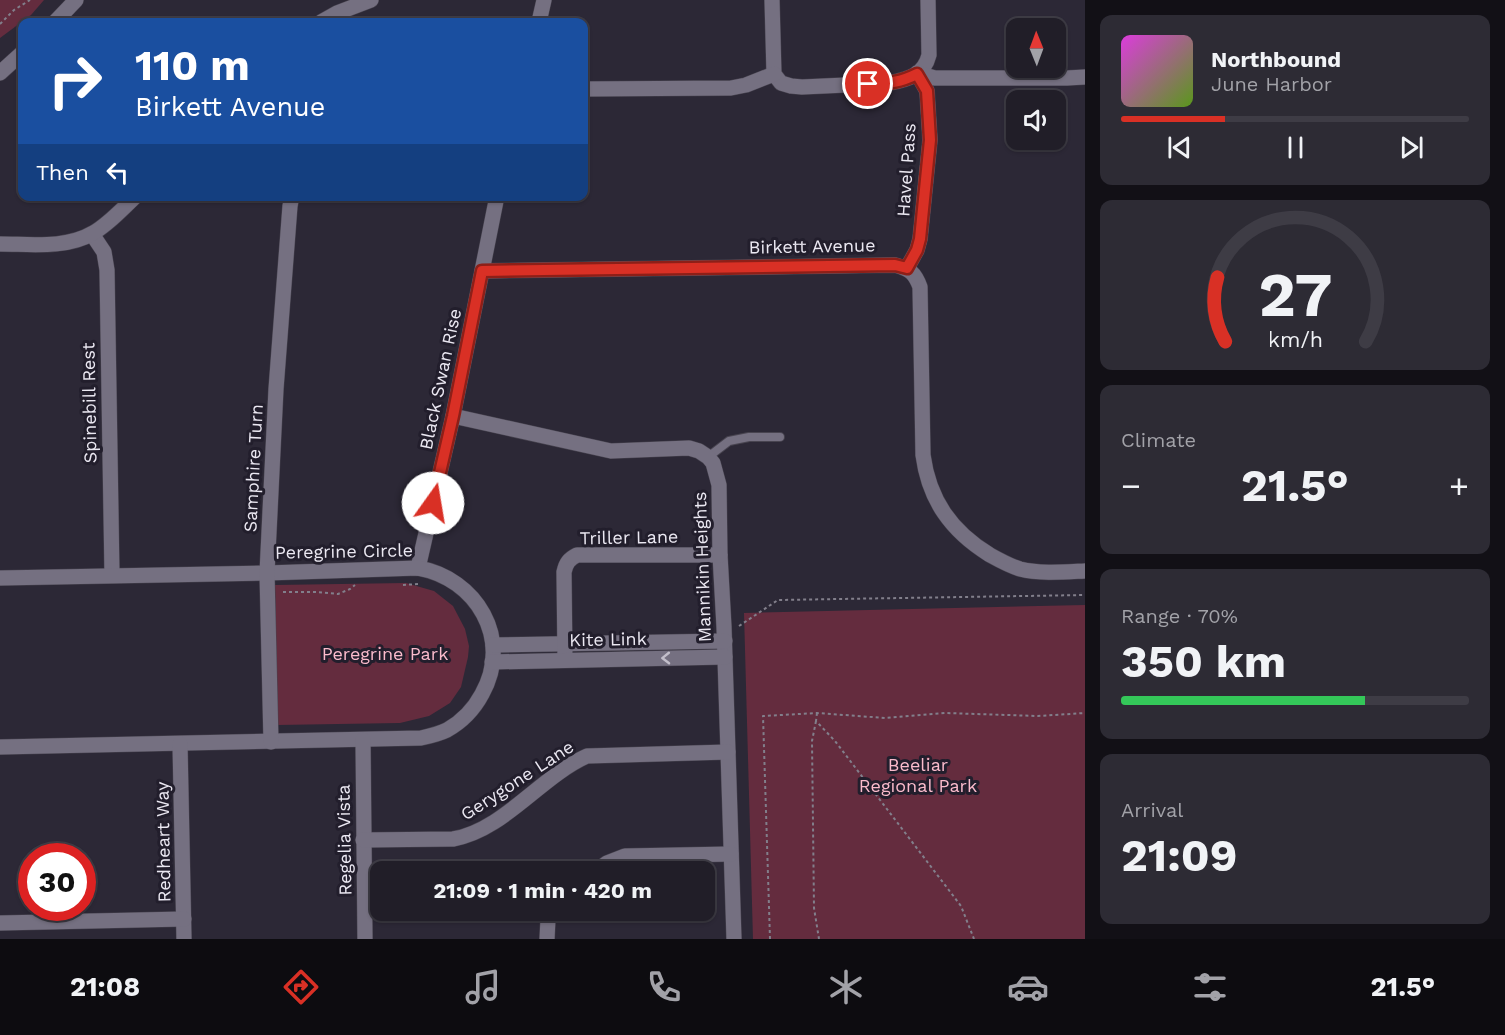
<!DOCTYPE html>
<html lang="en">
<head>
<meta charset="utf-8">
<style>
  body { margin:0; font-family:"Work Sans",sans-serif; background:#2d2b34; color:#f1f3f6; height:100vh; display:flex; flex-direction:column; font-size:22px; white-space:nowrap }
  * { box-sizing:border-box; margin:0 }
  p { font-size:20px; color:#a2a2a8 }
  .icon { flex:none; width:33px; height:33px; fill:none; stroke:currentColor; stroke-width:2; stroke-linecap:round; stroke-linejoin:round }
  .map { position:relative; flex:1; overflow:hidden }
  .details { display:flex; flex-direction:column; gap:15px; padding:15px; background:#121016; width:420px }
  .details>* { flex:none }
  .top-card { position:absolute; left:18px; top:18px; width:570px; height:183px; border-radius:12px; box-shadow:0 2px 4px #0004,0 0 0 2px #3e3c45; background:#1a4fa0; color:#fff; overflow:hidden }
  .needle { width:39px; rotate:359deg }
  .controls { position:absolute; left:1006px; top:18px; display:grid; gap:12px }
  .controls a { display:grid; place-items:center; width:60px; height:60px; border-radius:12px; background:#211e28; box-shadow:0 2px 4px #0004,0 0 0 2px #3e3c45; font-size:30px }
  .speed { position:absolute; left:18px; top:843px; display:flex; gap:12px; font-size:30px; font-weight:700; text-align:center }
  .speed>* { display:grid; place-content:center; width:78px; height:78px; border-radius:50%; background:#211e28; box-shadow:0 2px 4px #0004,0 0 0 2px #3e3c45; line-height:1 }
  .speed .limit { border:9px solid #d22; background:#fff; color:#111 }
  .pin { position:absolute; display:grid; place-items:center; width:51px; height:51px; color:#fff; margin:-26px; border:3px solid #fff; border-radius:50%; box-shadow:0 2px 6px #0007 }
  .me { position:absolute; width:66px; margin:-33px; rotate:13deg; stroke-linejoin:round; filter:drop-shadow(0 0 4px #0008) }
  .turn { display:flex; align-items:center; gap:21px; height:126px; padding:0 18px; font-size:27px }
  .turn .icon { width:78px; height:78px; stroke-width:2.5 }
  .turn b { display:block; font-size:42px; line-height:51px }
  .then { display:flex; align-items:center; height:57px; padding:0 18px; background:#0003; gap:12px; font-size:22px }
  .big { font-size:45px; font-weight:700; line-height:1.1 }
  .details .widget { flex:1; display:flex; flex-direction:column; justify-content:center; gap:9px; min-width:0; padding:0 21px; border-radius:12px; background:#2d2b34 }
  .details .dial { align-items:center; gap:0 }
  .dial svg { height:156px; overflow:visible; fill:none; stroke:#3e3c45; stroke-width:7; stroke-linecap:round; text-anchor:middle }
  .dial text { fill:#f1f3f6; stroke:none }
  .song { display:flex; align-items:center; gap:18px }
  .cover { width:72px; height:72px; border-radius:9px; background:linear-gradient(135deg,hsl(300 70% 55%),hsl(90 70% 35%)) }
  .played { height:6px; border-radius:3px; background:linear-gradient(90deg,#d93025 30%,#3e3c45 30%) }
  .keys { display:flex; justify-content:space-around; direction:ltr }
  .heat { display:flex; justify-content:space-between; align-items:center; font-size:33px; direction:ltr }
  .charge { height:9px; border-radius:4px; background:linear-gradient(90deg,#34c759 70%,#3e3c45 0) }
  .trip { position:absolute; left:370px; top:861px; width:345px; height:60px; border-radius:12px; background:#211e28; box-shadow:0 2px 4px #0004,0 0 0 2px #3e3c45; font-weight:700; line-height:60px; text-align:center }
  .dock { display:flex; height:96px; justify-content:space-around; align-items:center; background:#0d0c10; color:#a2a2a8 }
  .dock .icon { width:42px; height:42px }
  .dock .selected { color:#d93025 }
  .dock b { font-size:27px; color:#f1f3f6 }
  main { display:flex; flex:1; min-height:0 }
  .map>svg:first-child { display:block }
  .green { fill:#642c3e }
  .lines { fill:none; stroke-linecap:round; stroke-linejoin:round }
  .service-casing { stroke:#484450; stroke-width:10 }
  .minor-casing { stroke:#484450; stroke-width:16 }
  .tertiary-casing { stroke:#484450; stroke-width:16 }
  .path { stroke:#827f8b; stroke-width:2; stroke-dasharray:3 3; stroke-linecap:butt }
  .service { stroke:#757081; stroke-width:8 }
  .minor { stroke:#757081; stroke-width:15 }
  .tertiary { stroke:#757081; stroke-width:15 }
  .oneway { stroke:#c2beca }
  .route-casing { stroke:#8d1f18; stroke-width:15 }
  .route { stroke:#d93025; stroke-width:10 }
  .labels { text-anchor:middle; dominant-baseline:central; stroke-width:6; stroke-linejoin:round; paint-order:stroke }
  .street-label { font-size:18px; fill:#ebe8f2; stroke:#221e2c }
  .park-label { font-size:18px; fill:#fbbbcc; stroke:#221e2c }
</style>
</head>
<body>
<main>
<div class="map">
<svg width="1085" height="939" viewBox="0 0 1085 939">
  <rect width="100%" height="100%" fill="#2c2836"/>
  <g class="green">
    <polygon points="0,0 44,0 31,15 0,38"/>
    <polygon points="406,583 434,591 453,606 465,629 469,646 468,657 461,687 450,703 429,716 400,723 277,725 275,585"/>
    <polygon points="1085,605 1085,939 753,939 744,613"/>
  </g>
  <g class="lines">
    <g class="service-casing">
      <polyline id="service" points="708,457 729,441 749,437 780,437"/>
    </g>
    <g class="minor-casing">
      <g id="minor">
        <path d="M772,0L774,74L781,83L791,86L802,87L890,83C909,79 924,75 929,55L928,0"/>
        <polyline points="321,22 337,13 371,0"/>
        <polyline points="539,22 544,0"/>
        <polyline points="917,73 935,78 1067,78 1085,77"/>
        <polyline points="584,89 731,88 746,85 774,74"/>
        <polyline points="92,234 104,252 107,270 112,575"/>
        <path d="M0,244C30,244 66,249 93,233C109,224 122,209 136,196"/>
        <polyline points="907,268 917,250 920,239 930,140 927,91 917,73"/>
        <path d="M482,271L895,265C910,269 915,273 920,287L923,455C929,500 951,531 990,555C999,560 1010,566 1020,569C1040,574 1064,572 1085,571"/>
        <polyline points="453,416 611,451 689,448 699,451 708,457 713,463 719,485 720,555 724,627 734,939"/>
        <polyline points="418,568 453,416 497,196"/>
        <path d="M0,578L267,573L418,568C476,578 513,639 482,694C474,709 463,721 447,730C439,734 430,736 421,738L0,747"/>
        <polyline points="493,645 725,641"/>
        <path d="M565,660L564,572C566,563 569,559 577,555H720"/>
        <polyline points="492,662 725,657"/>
        <polyline points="363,740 365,939"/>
        <polyline points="271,742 267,573 276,389 290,206 292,196"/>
        <polyline points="180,744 184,939"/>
        <path d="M363,840L453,839C504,830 540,777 587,756L728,752"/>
        <polyline points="595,872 607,863 625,856 731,854"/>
        <polyline points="0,923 184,919"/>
        <polyline points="547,939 548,919 552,910"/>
      </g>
    </g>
    <g class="tertiary-casing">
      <g id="tertiary">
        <polyline points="55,22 76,0"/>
        <polyline points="0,73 22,53"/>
      </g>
    </g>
    <g class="path">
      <polyline points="0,24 14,10 30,0"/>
      <polyline points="403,585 418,584"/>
      <polyline points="283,592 317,592 338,594 350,589 355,585"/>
      <polyline points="739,626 778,600 1085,595"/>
      <polyline points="817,713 816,721 835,741 961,906 974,939"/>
      <polyline points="816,721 812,741 814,908 819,939"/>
      <polyline points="770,939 763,716 817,713 885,718 945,713 1038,716 1085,713"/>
    </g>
    <use href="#service" class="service"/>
    <use href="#minor" class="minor"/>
    <use href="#tertiary" class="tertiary"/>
  </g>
  <defs><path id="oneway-chevron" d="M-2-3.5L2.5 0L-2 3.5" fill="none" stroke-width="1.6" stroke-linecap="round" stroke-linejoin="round" transform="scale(1.5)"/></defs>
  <use class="oneway" href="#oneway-chevron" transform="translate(666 658) rotate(179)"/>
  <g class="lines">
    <g class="route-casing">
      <path id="route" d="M433,503L453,416L482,271L895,265L907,268L917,250L920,239L930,140L927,91L917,74C899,83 888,83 868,84"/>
    </g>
    <use href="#route" class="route"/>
  </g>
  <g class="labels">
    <g class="street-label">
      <text transform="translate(906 170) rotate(-86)">Havel Pass</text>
      <text transform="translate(812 246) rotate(-1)">Birkett Avenue</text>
      <text transform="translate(440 379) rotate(-78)">Black Swan Rise</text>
      <text transform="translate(89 403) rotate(-91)">Spinebill Rest</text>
      <text transform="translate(253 468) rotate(-87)">Samphire Turn</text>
      <text transform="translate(629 537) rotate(-1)">Triller Lane</text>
      <text transform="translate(344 551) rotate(-1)">Peregrine Circle</text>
      <text transform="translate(702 567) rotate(-92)">Mannikin Heights</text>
      <text transform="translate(608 639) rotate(-1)">Kite Link</text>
      <text transform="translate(517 780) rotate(-33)">Gerygone Lane</text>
      <text transform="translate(344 840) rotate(-91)">Regelia Vista</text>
      <text transform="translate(163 842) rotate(-91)">Redheart Way</text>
    </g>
    <g class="park-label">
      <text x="385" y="653">Peregrine Park</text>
      <text x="918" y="764">Beeliar<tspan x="918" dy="21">Regional Park</tspan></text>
    </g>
  </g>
</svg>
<div class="controls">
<a><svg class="needle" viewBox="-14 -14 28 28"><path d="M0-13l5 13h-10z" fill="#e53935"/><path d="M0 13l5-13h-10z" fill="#a2a2a8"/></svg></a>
<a><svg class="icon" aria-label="sound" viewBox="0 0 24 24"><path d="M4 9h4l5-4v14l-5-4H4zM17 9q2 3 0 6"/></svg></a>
</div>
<div class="speed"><div class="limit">30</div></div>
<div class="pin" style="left:868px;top:84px;background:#d93025"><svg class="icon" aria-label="arrive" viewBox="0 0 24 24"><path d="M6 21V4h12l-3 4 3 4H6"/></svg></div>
<svg class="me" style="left:433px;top:503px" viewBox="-20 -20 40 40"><circle r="19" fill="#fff"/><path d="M0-13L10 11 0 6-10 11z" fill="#d93025"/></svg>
<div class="trip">21:09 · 1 min · 420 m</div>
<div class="top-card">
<div class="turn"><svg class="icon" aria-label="right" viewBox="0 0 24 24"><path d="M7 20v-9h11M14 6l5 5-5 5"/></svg><div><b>110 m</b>Birkett Avenue</div></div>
<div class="then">Then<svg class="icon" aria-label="left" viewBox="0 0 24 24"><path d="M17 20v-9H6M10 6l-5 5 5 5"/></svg></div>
</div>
</div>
<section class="details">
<div class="widget">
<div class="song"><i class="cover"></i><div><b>Northbound</b><p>June Harbor</p></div></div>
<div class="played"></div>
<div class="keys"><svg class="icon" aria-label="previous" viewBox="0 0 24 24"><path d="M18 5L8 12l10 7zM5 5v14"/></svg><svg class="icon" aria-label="pause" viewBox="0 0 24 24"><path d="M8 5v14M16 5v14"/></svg><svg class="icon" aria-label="next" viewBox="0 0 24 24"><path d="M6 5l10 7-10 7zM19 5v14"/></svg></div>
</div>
<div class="widget dial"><svg viewBox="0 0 100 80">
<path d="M14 69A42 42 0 1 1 86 69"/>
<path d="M14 69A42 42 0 0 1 10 36" stroke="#d93025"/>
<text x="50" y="56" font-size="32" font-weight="700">27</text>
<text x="50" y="72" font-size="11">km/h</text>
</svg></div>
<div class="widget"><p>Climate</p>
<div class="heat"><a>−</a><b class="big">21.5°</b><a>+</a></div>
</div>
<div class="widget"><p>Range · 70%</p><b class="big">350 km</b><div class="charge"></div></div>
<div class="widget"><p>Arrival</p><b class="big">21:09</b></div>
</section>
</main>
<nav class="dock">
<b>21:08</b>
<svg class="icon selected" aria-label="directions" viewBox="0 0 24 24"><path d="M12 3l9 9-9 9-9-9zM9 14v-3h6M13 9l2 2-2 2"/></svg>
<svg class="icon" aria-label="music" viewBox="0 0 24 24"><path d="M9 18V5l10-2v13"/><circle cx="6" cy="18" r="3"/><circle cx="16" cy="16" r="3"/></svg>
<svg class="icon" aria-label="phone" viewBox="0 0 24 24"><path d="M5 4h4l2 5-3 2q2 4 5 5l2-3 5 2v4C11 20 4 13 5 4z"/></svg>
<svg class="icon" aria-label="climate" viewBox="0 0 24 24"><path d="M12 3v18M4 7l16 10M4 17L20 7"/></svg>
<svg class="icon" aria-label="car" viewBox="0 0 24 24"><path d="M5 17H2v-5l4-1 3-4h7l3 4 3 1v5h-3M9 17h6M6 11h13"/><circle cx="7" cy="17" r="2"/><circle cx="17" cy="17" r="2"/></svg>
<svg class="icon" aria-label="filters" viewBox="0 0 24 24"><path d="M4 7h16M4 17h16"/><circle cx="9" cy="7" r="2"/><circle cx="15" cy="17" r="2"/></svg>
<b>21.5°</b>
</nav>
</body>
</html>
